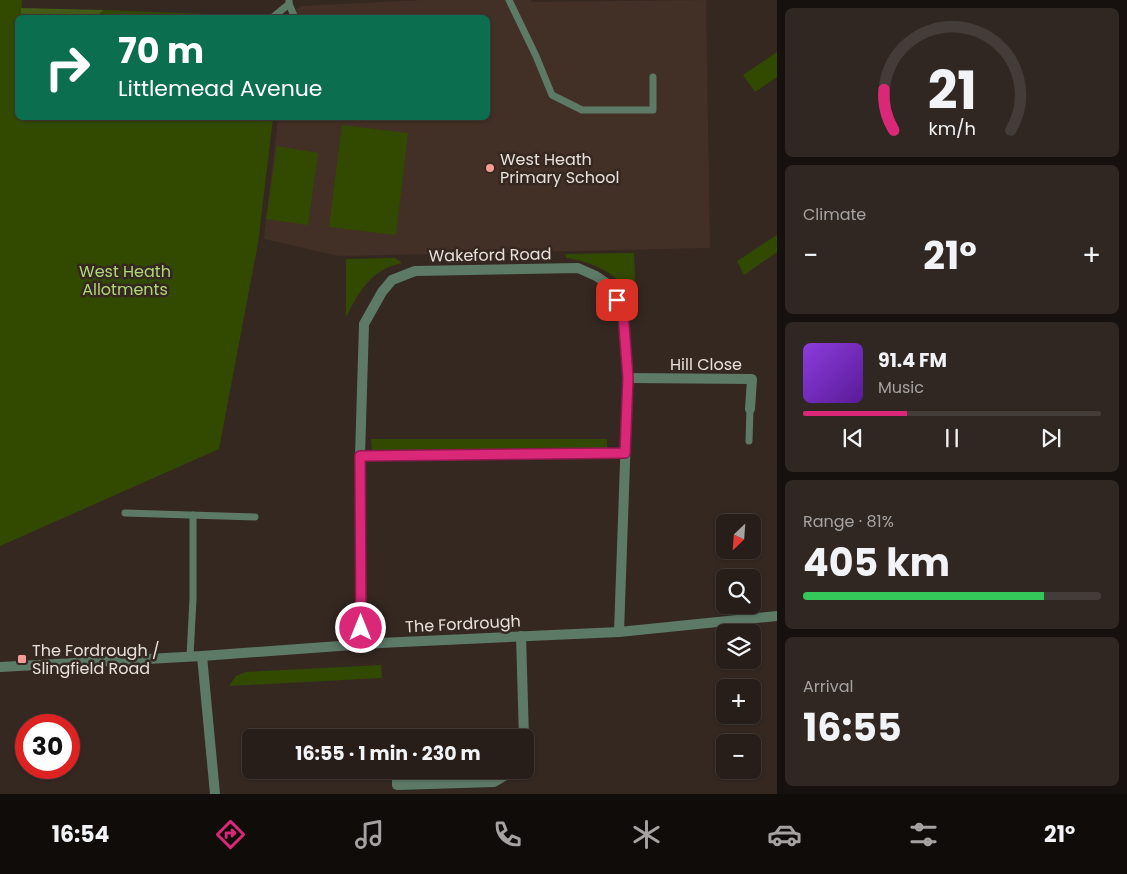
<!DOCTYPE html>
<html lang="en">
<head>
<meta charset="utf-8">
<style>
  body { margin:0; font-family:Poppins,sans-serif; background:#302722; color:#f1f3f6; height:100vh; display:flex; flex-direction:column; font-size:19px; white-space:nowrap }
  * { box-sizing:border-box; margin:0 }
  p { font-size:16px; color:#a5a2a2 }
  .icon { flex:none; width:28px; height:28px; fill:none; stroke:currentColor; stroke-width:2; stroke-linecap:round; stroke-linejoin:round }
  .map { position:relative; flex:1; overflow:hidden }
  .sheet { display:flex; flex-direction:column; gap:8px; padding:8px; background:#16100e; width:350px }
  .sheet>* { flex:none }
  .hud { position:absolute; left:15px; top:15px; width:475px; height:105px; border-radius:8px; box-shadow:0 1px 4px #0004,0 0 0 1px #443c38; background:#0b6e4f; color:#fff; overflow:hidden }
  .needle { width:32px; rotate:205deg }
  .tools { position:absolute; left:716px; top:514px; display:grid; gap:10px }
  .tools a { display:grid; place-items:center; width:45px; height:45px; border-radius:8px; background:#281e19; box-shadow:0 1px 4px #0004,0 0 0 1px #443c38; font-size:25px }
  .speed { position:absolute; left:15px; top:714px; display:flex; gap:10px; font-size:25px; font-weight:700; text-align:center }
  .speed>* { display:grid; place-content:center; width:65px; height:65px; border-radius:50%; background:#281e19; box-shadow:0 1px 4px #0004,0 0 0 1px #443c38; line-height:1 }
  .speed .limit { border:8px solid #d22; background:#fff; color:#111 }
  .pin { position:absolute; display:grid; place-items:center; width:42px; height:42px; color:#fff; margin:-21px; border-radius:10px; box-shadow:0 2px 8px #0006 }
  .me { position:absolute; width:55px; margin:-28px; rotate:0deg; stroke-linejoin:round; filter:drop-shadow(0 0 4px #0008) }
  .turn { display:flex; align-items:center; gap:18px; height:105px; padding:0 20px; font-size:22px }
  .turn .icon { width:65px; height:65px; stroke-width:2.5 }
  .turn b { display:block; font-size:35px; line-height:42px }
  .big { font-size:38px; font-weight:700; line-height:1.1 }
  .sheet .tile { flex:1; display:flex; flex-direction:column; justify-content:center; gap:8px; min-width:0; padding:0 18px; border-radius:8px; background:#302722 }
  .sheet .dial { align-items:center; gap:0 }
  .dial svg { height:130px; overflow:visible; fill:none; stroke:#443c38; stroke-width:7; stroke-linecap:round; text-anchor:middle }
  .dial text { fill:#f1f3f6; stroke:none }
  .song { display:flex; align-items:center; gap:15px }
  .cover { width:60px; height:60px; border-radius:8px; background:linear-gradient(135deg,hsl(270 70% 55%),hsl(270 70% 35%)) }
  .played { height:5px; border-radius:2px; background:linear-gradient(90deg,#db2777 35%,#443c38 35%) }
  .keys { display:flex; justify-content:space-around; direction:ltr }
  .heat { display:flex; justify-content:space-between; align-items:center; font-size:28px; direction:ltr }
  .charge { height:8px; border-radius:4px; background:linear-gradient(90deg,#34c759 81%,#443c38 0) }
  .trip { position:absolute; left:242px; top:729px; width:292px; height:50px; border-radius:8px; background:#281e19; box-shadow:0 1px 4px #0004,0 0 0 1px #443c38; font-weight:700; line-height:50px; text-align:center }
  .tabs { display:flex; height:80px; justify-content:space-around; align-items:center; background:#100c0a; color:#a5a2a2 }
  .tabs .icon { width:35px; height:35px }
  .tabs .on { color:#db2777 }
  .tabs b { font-size:22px; color:#f1f3f6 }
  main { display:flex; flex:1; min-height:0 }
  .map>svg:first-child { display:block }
  .built { fill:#422f25 }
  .green { fill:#324a00 }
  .forest { fill:#435c16 }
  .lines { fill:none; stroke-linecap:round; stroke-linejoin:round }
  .lane { stroke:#5d7a67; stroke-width:7 }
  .street { stroke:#5d7a67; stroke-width:10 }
  .route-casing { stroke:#8e194d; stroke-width:12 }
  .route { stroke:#db2777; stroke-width:9 }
  .poi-dot { fill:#f59b97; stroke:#352821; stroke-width:2 }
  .labels { text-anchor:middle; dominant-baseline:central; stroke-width:5; stroke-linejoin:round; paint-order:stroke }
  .poi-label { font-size:16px; fill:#e8e0db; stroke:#352821; text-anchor:start }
  .street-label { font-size:16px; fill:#e8e0db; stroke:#352821 }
  .park-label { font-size:16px; fill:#afd777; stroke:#352821 }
</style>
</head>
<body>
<main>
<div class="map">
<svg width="777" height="794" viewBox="0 0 777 794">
  <rect width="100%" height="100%" fill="#352821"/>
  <polygon class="built" points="422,0 531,0 532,2 706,0 710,248 339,256 264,239 278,118 488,118 488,18 289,17 289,14 301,6"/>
  <g class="green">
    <polygon points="0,0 22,0 21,17 18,18 18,118 273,118 258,243 219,449 0,546"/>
    <polygon points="104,10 279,17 96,18"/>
    <polygon points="777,52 777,77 755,92 743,75"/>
    <polygon points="342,125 408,133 396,235 329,227"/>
    <polygon points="277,146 318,153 308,225 266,219"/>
    <polygon points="777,235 777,252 744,275 737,261"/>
    <path d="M634,253L636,305C620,275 600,264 567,258L564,254Z"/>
    <path d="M395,258L402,263C370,270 360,291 346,317V259Z"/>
    <polygon points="371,439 607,439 607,451 469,449 463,452 372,453"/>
    <polygon points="381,665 382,678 229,686 236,676 246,672"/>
  </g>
  <polygon class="forest" points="21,8 104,10 96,17 21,18"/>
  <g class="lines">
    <g class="lane">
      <polyline points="509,0 536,56 552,95 582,110 653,110 653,77"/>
      <polyline points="289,4 295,18"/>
      <polyline points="273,17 289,4 289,0"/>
      <polyline points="749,441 750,409"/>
      <polyline points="125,513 255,517"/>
      <polyline points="190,656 193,599 193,515"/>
    </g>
    <g class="street">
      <polyline points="628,378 752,379 750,409"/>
      <polyline points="360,456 625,453"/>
      <polyline points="521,636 524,738"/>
      <polyline points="361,645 360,456 364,324 382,292 392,280 415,271 578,268 596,276 612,287 623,313 628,378 619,632"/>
      <polyline points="202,656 215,794"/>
      <polyline points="0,667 202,656 380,643 619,632 777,616"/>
      <polyline points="397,770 397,785 494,782 514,770"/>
    </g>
  </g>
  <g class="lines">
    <g class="route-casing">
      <polyline id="route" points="361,628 360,456 625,453 628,378 623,313 617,300"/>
    </g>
    <use href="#route" class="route"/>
  </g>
  <g class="poi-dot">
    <circle cx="490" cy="168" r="5"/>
    <rect x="17" y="654" width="10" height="10" rx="2.5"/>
  </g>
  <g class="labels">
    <g class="poi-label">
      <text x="500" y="159">West Heath<tspan x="500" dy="18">Primary School</tspan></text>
      <text x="32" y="650">The Fordrough /<tspan x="32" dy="18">Slingfield Road</tspan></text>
    </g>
    <g class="street-label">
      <text transform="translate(490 255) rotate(-1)">Wakeford Road</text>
      <text x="706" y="364">Hill Close</text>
      <text transform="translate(463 624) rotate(-3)">The Fordrough</text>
    </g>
    <g class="park-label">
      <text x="125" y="271">West Heath<tspan x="125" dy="18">Allotments</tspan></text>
    </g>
  </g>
</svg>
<div class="tools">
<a><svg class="needle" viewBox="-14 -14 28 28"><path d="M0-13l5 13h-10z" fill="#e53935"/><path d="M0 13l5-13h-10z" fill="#a5a2a2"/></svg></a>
<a><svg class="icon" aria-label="search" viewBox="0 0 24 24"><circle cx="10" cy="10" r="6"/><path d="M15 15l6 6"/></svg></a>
<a><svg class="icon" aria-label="layers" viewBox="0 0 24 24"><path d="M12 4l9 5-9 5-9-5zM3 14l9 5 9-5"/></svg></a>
<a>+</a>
<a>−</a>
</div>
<div class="speed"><div class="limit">30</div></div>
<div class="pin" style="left:617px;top:300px;background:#d93025"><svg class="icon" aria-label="arrive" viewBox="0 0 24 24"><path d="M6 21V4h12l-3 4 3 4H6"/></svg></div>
<svg class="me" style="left:361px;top:628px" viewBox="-20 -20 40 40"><circle r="17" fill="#db2777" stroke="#fff" stroke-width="3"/><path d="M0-11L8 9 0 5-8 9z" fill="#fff"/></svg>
<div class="trip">16:55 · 1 min · 230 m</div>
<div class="hud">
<div class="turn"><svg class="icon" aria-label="right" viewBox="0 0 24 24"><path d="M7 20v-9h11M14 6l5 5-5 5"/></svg><div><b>70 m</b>Littlemead Avenue</div></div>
</div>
</div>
<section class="sheet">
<div class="tile dial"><svg viewBox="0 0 100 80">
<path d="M14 69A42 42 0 1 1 86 69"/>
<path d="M14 69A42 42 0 0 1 8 44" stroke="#db2777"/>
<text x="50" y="56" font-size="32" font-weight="700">21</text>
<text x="50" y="72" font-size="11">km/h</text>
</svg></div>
<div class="tile"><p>Climate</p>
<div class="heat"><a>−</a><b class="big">21°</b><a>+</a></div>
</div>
<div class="tile">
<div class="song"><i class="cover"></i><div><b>91.4 FM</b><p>Music</p></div></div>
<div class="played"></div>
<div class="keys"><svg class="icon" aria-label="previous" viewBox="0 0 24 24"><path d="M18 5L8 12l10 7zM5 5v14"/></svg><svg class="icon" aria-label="pause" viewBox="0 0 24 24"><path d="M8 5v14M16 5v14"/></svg><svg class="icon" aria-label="next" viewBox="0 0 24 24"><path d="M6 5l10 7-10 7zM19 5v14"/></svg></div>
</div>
<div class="tile"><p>Range · 81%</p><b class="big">405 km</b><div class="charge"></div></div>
<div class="tile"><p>Arrival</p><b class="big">16:55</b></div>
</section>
</main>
<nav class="tabs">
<b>16:54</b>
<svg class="icon on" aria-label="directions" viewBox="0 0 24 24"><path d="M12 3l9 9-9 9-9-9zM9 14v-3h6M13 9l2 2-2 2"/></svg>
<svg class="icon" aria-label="music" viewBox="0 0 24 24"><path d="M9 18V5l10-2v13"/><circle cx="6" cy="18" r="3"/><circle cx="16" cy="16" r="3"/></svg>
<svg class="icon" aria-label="phone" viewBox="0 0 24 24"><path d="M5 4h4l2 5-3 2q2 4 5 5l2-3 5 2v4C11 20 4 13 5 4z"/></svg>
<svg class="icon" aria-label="climate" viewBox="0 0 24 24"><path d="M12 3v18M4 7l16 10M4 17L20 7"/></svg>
<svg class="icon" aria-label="car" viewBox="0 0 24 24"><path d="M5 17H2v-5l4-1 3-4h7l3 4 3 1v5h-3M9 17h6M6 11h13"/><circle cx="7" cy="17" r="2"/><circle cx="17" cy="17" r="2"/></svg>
<svg class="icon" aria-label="filters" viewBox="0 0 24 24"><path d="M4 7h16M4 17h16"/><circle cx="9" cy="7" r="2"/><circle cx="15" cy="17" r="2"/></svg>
<b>21°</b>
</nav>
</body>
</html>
